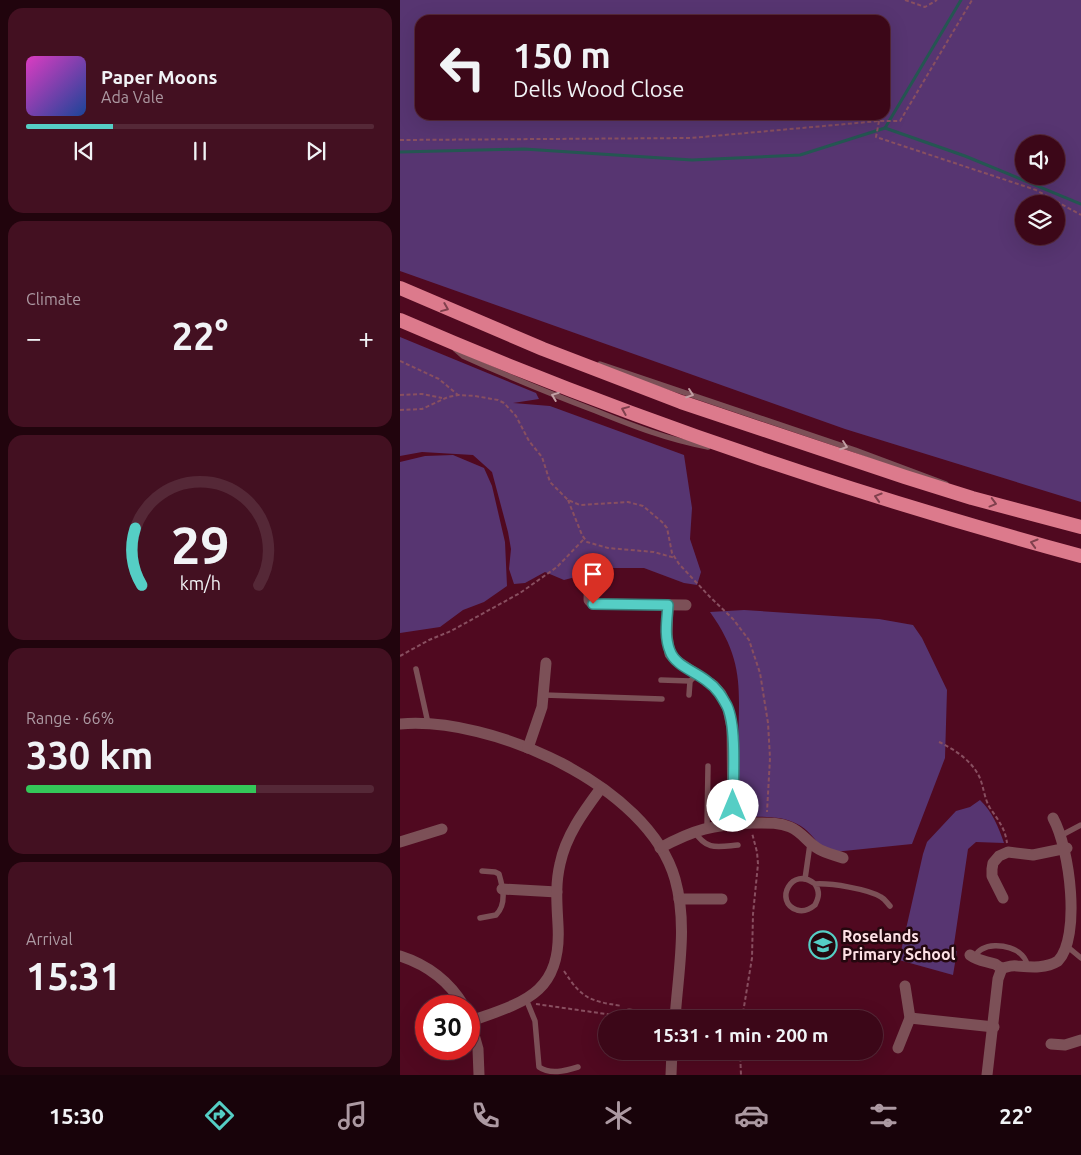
<!DOCTYPE html>
<html lang="en">
<head>
<meta charset="utf-8">
<style>
  body { margin:0; font-family:Ubuntu,sans-serif; background:#431021; color:#f1f3f6; height:100vh; display:flex; flex-direction:column; font-size:19px; white-space:nowrap }
  * { box-sizing:border-box; margin:0 }
  p { font-size:16px; color:#ac99a2 }
  .icon { flex:none; width:28px; height:28px; fill:none; stroke:currentColor; stroke-width:2; stroke-linecap:round; stroke-linejoin:round }
  .map { position:relative; flex:1; overflow:hidden }
  .sheet { display:flex; flex-direction:column; gap:8px; padding:8px; background:#21040d; width:400px }
  .sheet>* { flex:none }
  .banner { position:absolute; left:15px; top:15px; width:475px; height:105px; border-radius:15px; box-shadow:0 5px 20px #0002,0 0 0 1px #552837; background:#3c0718; color:#f1f3f6; overflow:hidden }
  .tools { position:absolute; left:615px; top:135px; display:grid; gap:10px }
  .tools a { display:grid; place-items:center; width:50px; height:50px; border-radius:50%; background:#3c0718; box-shadow:0 5px 20px #0002,0 0 0 1px #552837; font-size:25px }
  .speed { position:absolute; left:15px; top:995px; display:flex; gap:10px; font-size:25px; font-weight:700; text-align:center }
  .speed>* { display:grid; place-content:center; width:65px; height:65px; border-radius:50%; background:#3c0718; box-shadow:0 5px 20px #0002,0 0 0 1px #552837; line-height:1 }
  .speed .limit { border:8px solid #d22; background:#fff; color:#111 }
  .pin { position:absolute; display:grid; place-items:center; width:42px; height:42px; color:#fff; margin:-51px -21px; border-radius:50% 50% 50% 0; rotate:-45deg; box-shadow:0 0 5px #0007 }
  .pin .icon { rotate:45deg }
  .me { position:absolute; width:55px; margin:-28px; rotate:0deg; stroke-linejoin:round; filter:drop-shadow(0 0 4px #0008) }
  .turn { display:flex; align-items:center; gap:18px; height:105px; padding:0 15px; font-size:22px }
  .turn .icon { width:65px; height:65px; stroke-width:2.5 }
  .turn b { display:block; font-size:35px; line-height:42px }
  .big { font-size:38px; font-weight:700; line-height:1.1 }
  .sheet .tile { flex:1; display:flex; flex-direction:column; justify-content:center; gap:8px; min-width:0; padding:0 18px; border-radius:15px; background:#431021 }
  .sheet .dial { align-items:center; gap:0 }
  .dial svg { height:130px; overflow:visible; fill:none; stroke:#552837; stroke-width:7; stroke-linecap:round; text-anchor:middle }
  .dial text { fill:#f1f3f6; stroke:none }
  .song { display:flex; align-items:center; gap:15px }
  .cover { width:60px; height:60px; border-radius:8px; background:linear-gradient(135deg,hsl(310 70% 55%),hsl(220 70% 35%)) }
  .played { height:5px; border-radius:2px; background:linear-gradient(90deg,#55cec5 25%,#552837 25%) }
  .keys { display:flex; justify-content:space-around; direction:ltr }
  .heat { display:flex; justify-content:space-between; align-items:center; font-size:28px; direction:ltr }
  .charge { height:8px; border-radius:4px; background:linear-gradient(90deg,#34c759 66%,#552837 0) }
  .trip { position:absolute; left:198px; top:1010px; width:285px; height:50px; border-radius:25px; background:#3c0718; box-shadow:0 5px 20px #0002,0 0 0 1px #552837; font-weight:700; line-height:50px; text-align:center }
  .tab-bar { display:flex; height:80px; justify-content:space-around; align-items:center; background:#18030a; color:#ac99a2 }
  .tab-bar .icon { width:35px; height:35px }
  .tab-bar .selected { color:#55cec5 }
  .tab-bar b { font-size:22px; color:#f1f3f6 }
  main { display:flex; flex:1; min-height:0 }
  .map>svg:first-child { display:block }
  .green { fill:#573571; fill-rule:evenodd }
  .lines { fill:none; stroke-linecap:round; stroke-linejoin:round }
  .stream { stroke:#255652; stroke-width:3 }
  .path { stroke:#884f60; stroke-width:2; stroke-dasharray:4 2.5; stroke-linecap:butt }
  .service { stroke:#7c5057; stroke-width:5.5 }
  .minor { stroke:#7c5057; stroke-width:11 }
  .trunk { stroke:#dc7a8c; stroke-width:14 }
  .oneway { stroke:#80404d }
  .oneway2 { stroke:#c3a0a5 }
  .route-casing { stroke:#378680; stroke-width:12 }
  .route { stroke:#55cec5; stroke-width:9 }
  .labels { text-anchor:middle; dominant-baseline:central; stroke-width:5; stroke-linejoin:round; paint-order:stroke }
  .poi-label { font-size:16px; font-weight:bold; fill:#fde1e5; stroke:#24070e; text-anchor:start }
</style>
</head>
<body>
<main>
<section class="sheet">
<div class="tile">
<div class="song"><i class="cover"></i><div><b>Paper Moons</b><p>Ada Vale</p></div></div>
<div class="played"></div>
<div class="keys"><svg class="icon" aria-label="previous" viewBox="0 0 24 24"><path d="M18 5L8 12l10 7zM5 5v14"/></svg><svg class="icon" aria-label="pause" viewBox="0 0 24 24"><path d="M8 5v14M16 5v14"/></svg><svg class="icon" aria-label="next" viewBox="0 0 24 24"><path d="M6 5l10 7-10 7zM19 5v14"/></svg></div>
</div>
<div class="tile"><p>Climate</p>
<div class="heat"><a>−</a><b class="big">22°</b><a>+</a></div>
</div>
<div class="tile dial"><svg viewBox="0 0 100 80">
<path d="M14 69A42 42 0 1 1 86 69"/>
<path d="M14 69A42 42 0 0 1 10 34" stroke="#55cec5"/>
<text x="50" y="56" font-size="32" font-weight="700">29</text>
<text x="50" y="72" font-size="11">km/h</text>
</svg></div>
<div class="tile"><p>Range · 66%</p><b class="big">330 km</b><div class="charge"></div></div>
<div class="tile"><p>Arrival</p><b class="big">15:31</b></div>
</section>
<div class="map">
<svg width="681" height="1075" viewBox="0 0 681 1075">
  <rect width="100%" height="100%" fill="#500920"/>
  <g class="green">
    <path d="M0,0H681V502L445,429L0,271ZM20,20H485V115H20ZM624,144H656V176H624ZM624,204H656V236H624Z"/>
    <polygon points="0,337 136,393 139,399 113,403 150,406 284,455 292,508 290,539 301,572 297,585 284,583 244,568 184,568 183,575 164,580 145,572 125,583 114,584 109,569 111,549 108,532 92,472 73,455 22,452 0,456"/>
    <polygon points="53,455 84,468 92,486 105,542 107,586 84,602 63,610 40,627 0,633 0,462 25,456"/>
    <path d="M344,610L479,619L513,625L522,638L547,690L545,758L512,844L424,853C403,815 379,816 340,817C341,794 338,771 338,747C339,690 345,661 310,612Z"/>
    <path d="M580,800C592,811 599,828 604,843L576,842L568,849L553,951H557L553,975L499,960L523,854L527,842L556,811L570,807Z"/>
  </g>
  <g class="lines">
    <g class="stream">
      <polyline points="485,128 561,0"/>
      <polyline points="0,152 124,149 292,160 400,155 485,128 565,156 681,204"/>
    </g>
    <g class="path">
      <polyline points="505,0 525,7 537,0"/>
      <polyline points="479,121 476,137 636,190 681,215"/>
      <polyline points="0,140 291,138 479,121 500,121 572,0"/>
      <polyline points="0,361 39,379 58,395"/>
      <polyline points="0,395 22,394 42,398"/>
      <polyline points="0,410 22,409 48,397 58,395 75,396 98,400 104,403 116,416 129,441 142,457 150,482 168,500 180,505 228,502 243,506 262,522 267,528 272,553 279,564 310,597 333,619 349,640 360,673 368,723 370,758 367,812"/>
      <polyline points="168,500 182,535 187,542 208,548 254,552 275,558"/>
      <polyline points="0,656 29,640 51,631 120,593 157,567 184,539"/>
      <path d="M539,742C556,750 575,763 581,781C584,790 585,800 590,808C598,820 605,828 607,843"/>
      <path d="M164,971C182,999 190,1001 222,1006"/>
      <polyline points="136,1004 220,1016"/>
      <polyline points="342,1019 352,958 353,914 358,864 357,852 352,833"/>
      <polyline points="340,1051 341,1075"/>
    </g>
    <g class="service">
      <path d="M55,349L63,356C107,376 151,394 196,411C233,426 269,440 308,447"/>
      <polyline points="200,364 455,450 546,484"/>
      <polyline points="16,669 28,723"/>
      <polyline points="261,680 290,681 298,674"/>
      <polyline points="144,695 262,699"/>
      <polyline points="289,695 290,681"/>
      <polyline points="307,827 308,766"/>
      <path d="M294,831C307,851 317,847 338,845"/>
      <polyline points="662,835 681,825"/>
      <polyline points="405,879 410,844"/>
      <path d="M415,884C420,892 419,897 415,905C409,910 404,912 397,910C373,902 392,865 415,884C431,883 468,889 481,897C485,899 487,903 490,906"/>
      <path d="M80,918L96,915C107,904 103,888 99,874L95,872L82,871"/>
      <polyline points="669,948 681,958"/>
      <path d="M574,958C576,954 578,951 582,949C596,941 627,948 627,967"/>
      <path d="M126,999L135,1021L139,1067C150,1075 165,1071 178,1067"/>
    </g>
    <g class="minor">
      <polyline points="190,570 189,600 193,604 286,605"/>
      <polyline points="268,605 267,635 270,654 277,661 313,685 321,694 328,709 332,728 333,824"/>
      <path d="M0,724C91,716 248,785 275,879C288,925 278,972 275,1019"/>
      <polyline points="128,748 142,707 146,663"/>
      <polyline points="0,842 42,829"/>
      <path d="M260,848C295,829 312,825 352,823C365,823 378,822 390,827C402,832 407,842 417,848C424,853 435,855 443,858"/>
      <polyline points="102,889 157,892"/>
      <polyline points="603,898 592,876 592,869 593,863 599,856 608,852 633,855 667,848"/>
      <polyline points="279,899 322,899"/>
      <path d="M570,955C578,961 586,961 595,964C597,965 599,967 602,968C605,968 610,965 617,966C630,967 645,969 658,961C681,937 670,849 653,818"/>
      <path d="M0,956C28,965 49,981 64,1006"/>
      <polyline points="229,1014 259,1019"/>
      <polyline points="69,1017 78,1049 79,1075"/>
      <polyline points="510,1018 594,1027"/>
      <path d="M71,1021C125,1002 162,993 158,925C157,905 155,885 160,864C166,835 184,811 201,788"/>
      <polyline points="651,1044 665,1045 681,1040"/>
      <polyline points="498,1048 510,1018 505,986"/>
      <polyline points="271,1075 272,1051"/>
      <polyline points="587,1075 598,979 602,968"/>
    </g>
    <g class="trunk">
      <polyline points="0,288 143,349 281,402 505,477 572,498 681,527"/>
      <path d="M0,320C221,416 449,493 681,556"/>
    </g>
  </g>
  <defs><path id="oneway-chevron" d="M-2-3.5L2.5 0L-2 3.5" fill="none" stroke-width="1.6" stroke-linecap="round" stroke-linejoin="round" transform="scale(1.25)"/></defs>
  <g class="oneway">
    <use href="#oneway-chevron" transform="translate(45 308) rotate(22)"/>
    <use href="#oneway-chevron" transform="translate(225 410) rotate(-158)"/>
    <use href="#oneway-chevron" transform="translate(478 497) rotate(-163)"/>
    <use href="#oneway-chevron" transform="translate(593 503) rotate(15)"/>
    <use href="#oneway-chevron" transform="translate(634 543) rotate(-164)"/>
  </g>
  <g class="oneway2">
    <use href="#oneway-chevron" transform="translate(290 394) rotate(19)"/>
    <use href="#oneway-chevron" transform="translate(155 396) rotate(-159)"/>
    <use href="#oneway-chevron" transform="translate(444 446) rotate(19)"/>
  </g>
  <g class="lines">
    <g class="route-casing">
      <path id="route" d="M193,604L268,605C267,620 264,637 270,651C275,666 297,672 308,682C317,688 322,697 327,706C337,727 333,781 333,806"/>
    </g>
    <use href="#route" class="route"/>
  </g>
  <defs>
    <g id="school-ring" transform="scale(1.4375)"><circle r="9.5" fill="#24070e" stroke="#55cec5" stroke-width="1.5"/><path d="M0-5L7-2L0 1L-7-2ZM-4 1L0 2.5L4 1V4Q0 6-4 4Z" fill="#55cec5"/></g>
  </defs>
  <g fill-rule="evenodd">
    <use href="#school-ring" x="423" y="945"/>
  </g>
  <g class="labels">
    <g class="poi-label">
      <text x="442" y="936">Roselands<tspan x="442" dy="18">Primary School</tspan></text>
    </g>
  </g>
</svg>
<div class="tools">
<a><svg class="icon" aria-label="sound" viewBox="0 0 24 24"><path d="M4 9h4l5-4v14l-5-4H4zM17 9q2 3 0 6"/></svg></a>
<a><svg class="icon" aria-label="layers" viewBox="0 0 24 24"><path d="M12 4l9 5-9 5-9-5zM3 14l9 5 9-5"/></svg></a>
</div>
<div class="speed"><div class="limit">30</div></div>
<div class="pin" style="left:193px;top:604px;background:#d93025"><svg class="icon" aria-label="arrive" viewBox="0 0 24 24"><path d="M6 21V4h12l-3 4 3 4H6"/></svg></div>
<svg class="me" style="left:333px;top:806px" viewBox="-20 -20 40 40"><circle r="19" fill="#fff"/><path d="M0-13L10 11 0 6-10 11z" fill="#55cec5"/></svg>
<div class="trip">15:31 · 1 min · 200 m</div>
<div class="banner">
<div class="turn"><svg class="icon" aria-label="left" viewBox="0 0 24 24"><path d="M17 20v-9H6M10 6l-5 5 5 5"/></svg><div><b>150 m</b>Dells Wood Close</div></div>
</div>
</div>
</main>
<nav class="tab-bar">
<b>15:30</b>
<svg class="icon selected" aria-label="directions" viewBox="0 0 24 24"><path d="M12 3l9 9-9 9-9-9zM9 14v-3h6M13 9l2 2-2 2"/></svg>
<svg class="icon" aria-label="music" viewBox="0 0 24 24"><path d="M9 18V5l10-2v13"/><circle cx="6" cy="18" r="3"/><circle cx="16" cy="16" r="3"/></svg>
<svg class="icon" aria-label="phone" viewBox="0 0 24 24"><path d="M5 4h4l2 5-3 2q2 4 5 5l2-3 5 2v4C11 20 4 13 5 4z"/></svg>
<svg class="icon" aria-label="climate" viewBox="0 0 24 24"><path d="M12 3v18M4 7l16 10M4 17L20 7"/></svg>
<svg class="icon" aria-label="car" viewBox="0 0 24 24"><path d="M5 17H2v-5l4-1 3-4h7l3 4 3 1v5h-3M9 17h6M6 11h13"/><circle cx="7" cy="17" r="2"/><circle cx="17" cy="17" r="2"/></svg>
<svg class="icon" aria-label="filters" viewBox="0 0 24 24"><path d="M4 7h16M4 17h16"/><circle cx="9" cy="7" r="2"/><circle cx="15" cy="17" r="2"/></svg>
<b>22°</b>
</nav>
</body>
</html>
